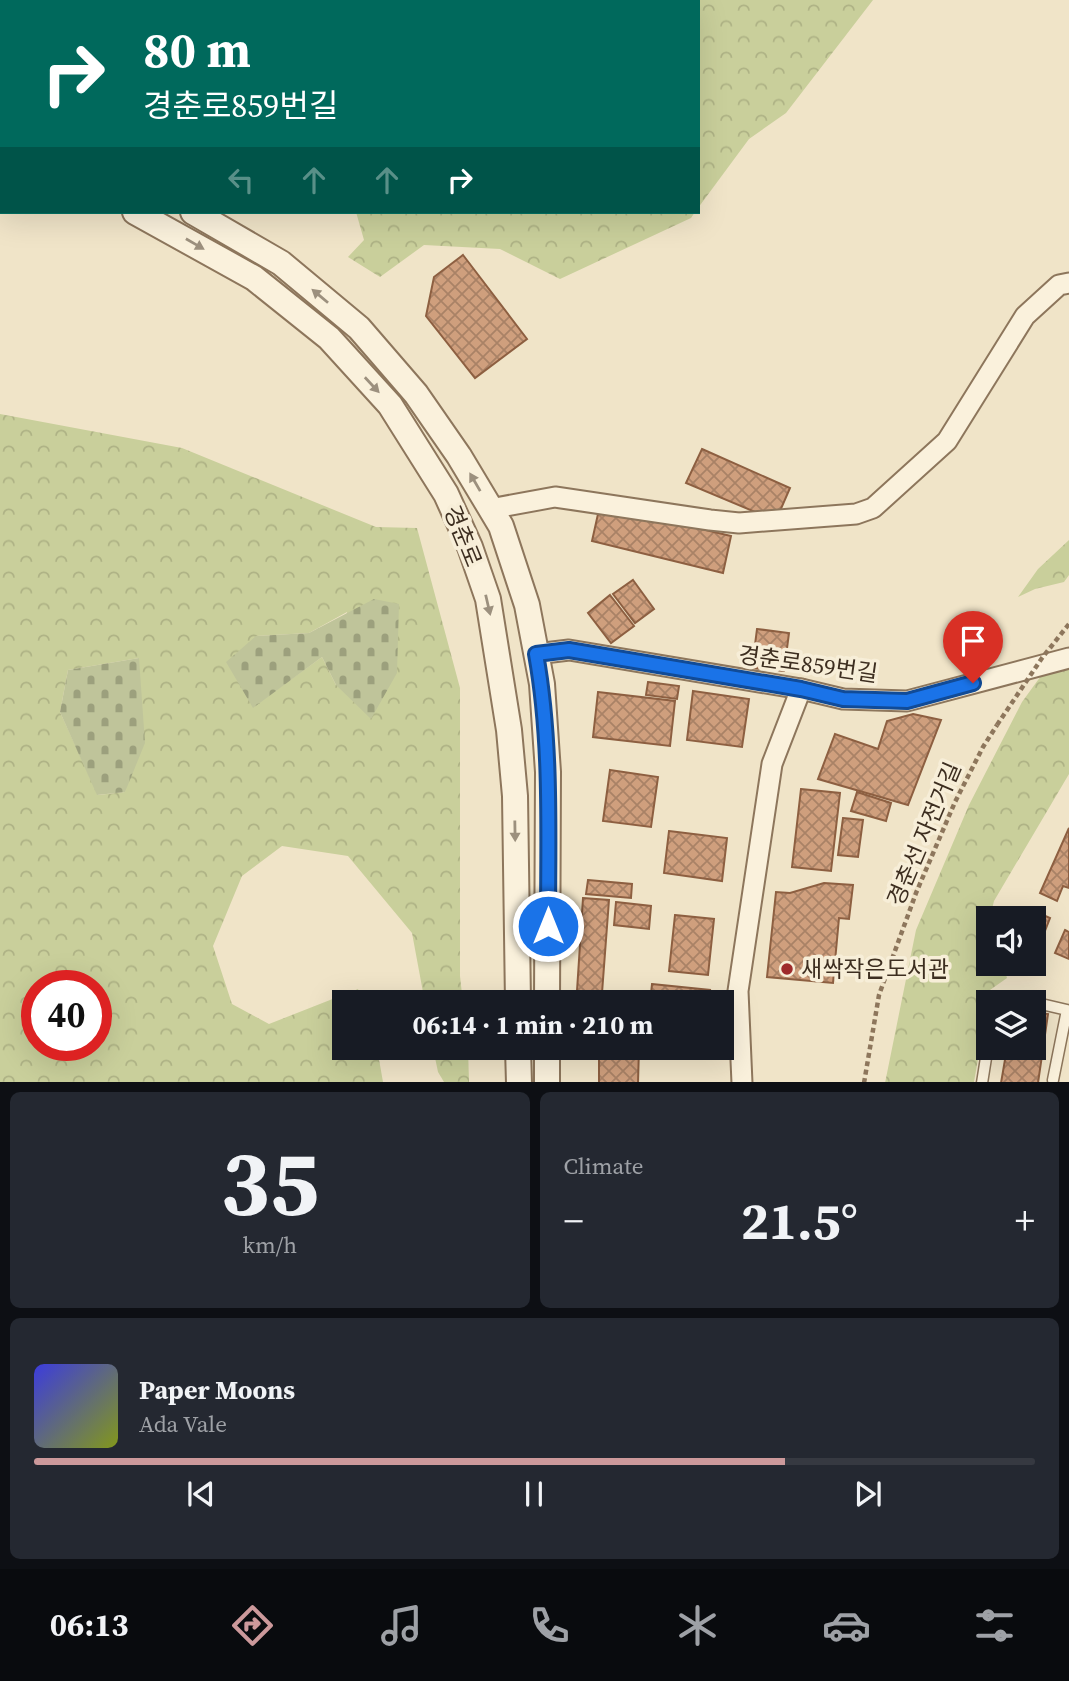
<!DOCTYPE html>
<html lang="en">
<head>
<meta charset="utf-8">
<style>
  body { margin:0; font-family:"Source Serif 4","Noto Sans KR",serif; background:#242831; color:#f1f3f6; height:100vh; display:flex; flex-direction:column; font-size:26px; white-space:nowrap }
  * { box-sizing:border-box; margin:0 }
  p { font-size:23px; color:#9ea1a6 }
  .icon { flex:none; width:38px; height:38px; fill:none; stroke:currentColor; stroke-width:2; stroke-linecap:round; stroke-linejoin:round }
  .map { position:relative; height:1082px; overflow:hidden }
  .sheet { display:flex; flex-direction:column; gap:10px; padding:10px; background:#0d0f14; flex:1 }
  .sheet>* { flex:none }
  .hud { position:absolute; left:0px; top:0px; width:700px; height:214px; box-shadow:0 7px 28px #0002; background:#00695c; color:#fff; overflow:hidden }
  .buttons { position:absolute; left:976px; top:906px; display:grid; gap:14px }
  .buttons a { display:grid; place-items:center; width:70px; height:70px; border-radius:0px; background:#171b24; box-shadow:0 7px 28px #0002; font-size:35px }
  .speed { position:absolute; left:21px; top:970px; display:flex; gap:14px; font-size:35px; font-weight:700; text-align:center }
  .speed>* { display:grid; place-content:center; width:91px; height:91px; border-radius:50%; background:#171b24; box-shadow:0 7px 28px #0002; line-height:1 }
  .speed .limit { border:10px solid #d22; background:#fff; color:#111 }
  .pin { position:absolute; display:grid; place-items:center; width:60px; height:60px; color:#fff; margin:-72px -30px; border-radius:50% 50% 50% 0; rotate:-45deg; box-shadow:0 0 7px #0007 }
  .pin .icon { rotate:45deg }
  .me { position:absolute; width:77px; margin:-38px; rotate:0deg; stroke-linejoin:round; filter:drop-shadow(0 0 5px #0008) }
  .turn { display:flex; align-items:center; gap:24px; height:147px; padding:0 28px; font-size:32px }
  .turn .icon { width:91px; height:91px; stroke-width:2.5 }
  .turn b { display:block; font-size:49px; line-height:60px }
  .lanes { display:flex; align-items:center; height:66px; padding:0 28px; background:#0003; justify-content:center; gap:35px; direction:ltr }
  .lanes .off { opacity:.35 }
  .big { font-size:52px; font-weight:700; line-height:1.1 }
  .sheet .widget { flex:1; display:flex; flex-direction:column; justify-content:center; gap:10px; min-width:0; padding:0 24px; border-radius:10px; background:#242831 }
  .sheet .dial { align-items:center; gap:0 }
  .dial b { font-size:91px; line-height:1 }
  .song { display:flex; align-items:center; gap:21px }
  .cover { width:84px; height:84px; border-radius:10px; background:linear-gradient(135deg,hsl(240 70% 55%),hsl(70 70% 35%)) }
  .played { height:7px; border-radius:4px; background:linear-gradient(90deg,#cc999b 75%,#363941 75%) }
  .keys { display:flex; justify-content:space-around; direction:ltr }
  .heat { display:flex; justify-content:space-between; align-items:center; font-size:38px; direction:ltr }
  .sheet .tiles { flex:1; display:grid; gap:10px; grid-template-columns:1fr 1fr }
  .widget:last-child { grid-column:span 2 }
  .trip { position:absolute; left:332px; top:990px; width:402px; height:70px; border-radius:0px; background:#171b24; box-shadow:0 7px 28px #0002; font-weight:700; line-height:70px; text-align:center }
  .tab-bar { display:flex; height:112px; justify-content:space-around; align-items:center; background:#090b0e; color:#9ea1a6 }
  .tab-bar .icon { width:49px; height:49px }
  .tab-bar .selected { color:#cc999b }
  .tab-bar b { font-size:32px; color:#f1f3f6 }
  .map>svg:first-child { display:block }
  .forest { fill:url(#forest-crowns); fill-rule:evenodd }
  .cemetery { fill:url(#cemetery-stones) }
  .building { fill:url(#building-cross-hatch); stroke:#8d5f41; stroke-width:2 }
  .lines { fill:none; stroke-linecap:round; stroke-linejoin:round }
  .service-casing { stroke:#8d765c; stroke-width:13 }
  .minor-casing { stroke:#8d765c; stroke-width:23 }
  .tertiary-casing { stroke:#8d765c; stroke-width:28 }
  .path { stroke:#8d765c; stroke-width:4.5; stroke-dasharray:5 3.5; stroke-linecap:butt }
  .service { stroke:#faf1dc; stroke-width:10 }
  .minor { stroke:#faf1dc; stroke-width:19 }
  .tertiary { stroke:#faf1dc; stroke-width:24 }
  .path-bridge { stroke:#8d765c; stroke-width:4.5; stroke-dasharray:5 3.5; stroke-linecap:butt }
  .oneway { fill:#9c907e }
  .route-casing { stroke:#114b97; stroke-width:18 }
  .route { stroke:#1a73e8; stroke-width:12 }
  .poi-dot { fill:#9e2a2b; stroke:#f7eed8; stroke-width:2.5 }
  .labels { text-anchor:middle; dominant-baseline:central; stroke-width:7; stroke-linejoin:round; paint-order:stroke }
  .street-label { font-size:23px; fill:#3d2e20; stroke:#f7eed8 }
  .poi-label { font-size:23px; fill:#3d2e20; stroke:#f7eed8; text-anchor:start }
</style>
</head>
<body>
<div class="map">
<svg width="1069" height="1083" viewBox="0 0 1069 1083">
  <defs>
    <pattern id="forest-crowns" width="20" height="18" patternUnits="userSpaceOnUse" patternTransform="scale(1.75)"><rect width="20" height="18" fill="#c9cf9b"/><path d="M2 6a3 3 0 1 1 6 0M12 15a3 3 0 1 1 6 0" fill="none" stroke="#aeb285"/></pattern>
    <pattern id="cemetery-stones" width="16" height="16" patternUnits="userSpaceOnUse" patternTransform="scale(1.75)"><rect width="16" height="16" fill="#bfc49a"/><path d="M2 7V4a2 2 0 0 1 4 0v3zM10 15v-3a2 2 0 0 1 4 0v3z" fill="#9ca07d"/></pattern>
    <pattern id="building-cross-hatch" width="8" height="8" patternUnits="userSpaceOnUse" patternTransform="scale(1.75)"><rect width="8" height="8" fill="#cf9f7d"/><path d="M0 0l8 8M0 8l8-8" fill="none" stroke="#a98266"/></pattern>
  </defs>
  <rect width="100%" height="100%" fill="#f0e4c8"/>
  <g class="forest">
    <polygon points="26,0 873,0 786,113 749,139 698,208 698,2"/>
    <polygon points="356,212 695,212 691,218 560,279 500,249 424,245 380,277 348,257 364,240"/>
    <path d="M0,414L182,448L376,527L417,528L460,688V976L463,1003H425L412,933L348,856L282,846L242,876L213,946L232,1004L269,1024L358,989L363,1003H345V1048H377L383,1082H0ZM347,612L336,685L322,657L253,707L256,636L309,633ZM139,658L125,792L98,795L60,712L68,670ZM37,985H96V1045H37Z"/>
    <polygon points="1069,540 1069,575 1064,582 1035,589 1018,597 1038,569"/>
    <polygon points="1069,667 1069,774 994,901 986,933 989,937 989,964 1003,964 1007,978 990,990 974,1082 885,1083 916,930 969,805 1022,702 1046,669"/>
    <polygon points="433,1048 468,1048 469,1082 444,1082 438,1072"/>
  </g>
  <g class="cemetery">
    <polygon points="374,599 399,604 397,673 371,719 336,685 322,657 253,708 226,662 256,636 309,633"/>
    <polygon points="139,658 145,743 125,792 97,795 60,712 68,670"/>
  </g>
  <g class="building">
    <polygon points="463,255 527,339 475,378 426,316 434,277"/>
    <polygon points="702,449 790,488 780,511 760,514 686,483"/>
    <polygon points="600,505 731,536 723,573 592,541"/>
    <polygon points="633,580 654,609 635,623 613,594"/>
    <polygon points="610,595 634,626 611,643 588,613"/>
    <polygon points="757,629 789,633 784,671 752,668"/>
    <polygon points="648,682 679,686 677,699 646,695"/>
    <polygon points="693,691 749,699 742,747 687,740"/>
    <polygon points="598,692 675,701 670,746 593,737"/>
    <polygon points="913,714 941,720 908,805 818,779 835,734 878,749 887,721"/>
    <polygon points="610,770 658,777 651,827 603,821"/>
    <polygon points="801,789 840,793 831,871 792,867"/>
    <polygon points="857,792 891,803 886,821 851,811"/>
    <polygon points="843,818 863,820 858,857 838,855"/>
    <polygon points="1069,828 1069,888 1063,886 1057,901 1040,893"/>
    <polygon points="669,831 727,838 722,881 664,873"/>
    <polygon points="588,880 632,884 631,898 586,894"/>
    <polygon points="824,883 853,885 849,919 839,918 833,983 767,977 776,892 790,893"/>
    <polygon points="583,898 609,900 602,993 577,991"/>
    <polygon points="616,902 651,906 649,929 614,925"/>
    <polygon points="1032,910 1050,918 1034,959 1034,919 1028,919"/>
    <polygon points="675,915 714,919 708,975 669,971"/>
    <polygon points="1065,930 1069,932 1069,959 1055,953"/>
    <polygon points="652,984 710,990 708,1003 650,1003"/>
    <polygon points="1034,1012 1048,1014 1038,1083 1001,1083 1007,1048 1034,1048"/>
    <polygon points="599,1048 639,1048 638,1083 599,1083"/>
  </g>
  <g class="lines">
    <g class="service-casing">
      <g id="service">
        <polyline points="1001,1003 1011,997 1067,1010 1053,1080"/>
        <polyline points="982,1083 989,1039"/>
      </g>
    </g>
    <g class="minor-casing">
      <g id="minor">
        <polyline points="490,509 555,497 710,520 739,523 856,514 873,508 947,441 1025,316 1059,285 1069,283"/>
        <polyline points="536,654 569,650 801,689 843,699 907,701 1069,658"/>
        <polyline points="742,1083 738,991 772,764 801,689"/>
      </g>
    </g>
    <g class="tertiary-casing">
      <g id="tertiary">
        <polyline points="0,125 2,126"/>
        <polyline points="0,152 2,153"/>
        <polyline points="135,212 254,278 329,338 390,405 446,494 470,547 488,599 509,730 515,796 518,1003"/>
        <polyline points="193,212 281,263 359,328 416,394 459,456 501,526 527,605 542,684 548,772 547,1003"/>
        <polyline points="518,1048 519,1083"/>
        <polyline points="547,1083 547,1048"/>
      </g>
    </g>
    <polyline class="path" points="864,1083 879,995 916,893 955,802 983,747 997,725"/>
    <use href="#service" class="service"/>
    <use href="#minor" class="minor"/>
    <use href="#tertiary" class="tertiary"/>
    <polyline class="path-bridge" points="997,725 1042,658 1069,624"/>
  </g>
  <defs><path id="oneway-solid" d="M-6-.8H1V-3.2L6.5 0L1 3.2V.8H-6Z" transform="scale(1.75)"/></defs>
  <g class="oneway">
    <use href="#oneway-solid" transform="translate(195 244) rotate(30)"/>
    <use href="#oneway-solid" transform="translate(320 296) rotate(-140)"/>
    <use href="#oneway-solid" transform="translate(372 385) rotate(47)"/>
    <use href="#oneway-solid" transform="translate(475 482) rotate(-120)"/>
    <use href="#oneway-solid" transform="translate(488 605) rotate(77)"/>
    <use href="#oneway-solid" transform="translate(515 831) rotate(89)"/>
  </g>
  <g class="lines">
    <g class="route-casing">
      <path id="route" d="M548,926C548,835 552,743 536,654L569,650L801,689L843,699L907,701L973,683"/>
    </g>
    <use href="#route" class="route"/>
  </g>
  <circle class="poi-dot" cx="787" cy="969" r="7"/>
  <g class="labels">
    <g class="street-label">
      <text transform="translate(463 536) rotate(68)">경춘로</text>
      <text transform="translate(808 664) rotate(8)">경춘로859번길</text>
      <text transform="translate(924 834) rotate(-67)">경춘선 자전거길</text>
    </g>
    <g class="poi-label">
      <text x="801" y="969">새싹작은도서관</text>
    </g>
  </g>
</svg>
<div class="buttons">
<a><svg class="icon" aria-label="sound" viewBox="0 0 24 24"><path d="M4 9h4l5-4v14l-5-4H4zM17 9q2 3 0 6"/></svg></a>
<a><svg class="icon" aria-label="layers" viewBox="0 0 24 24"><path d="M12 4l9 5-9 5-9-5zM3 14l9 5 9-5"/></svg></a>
</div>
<div class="speed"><div class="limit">40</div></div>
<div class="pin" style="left:973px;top:683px;background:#d93025"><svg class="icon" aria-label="arrive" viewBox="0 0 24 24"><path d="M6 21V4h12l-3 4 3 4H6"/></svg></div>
<svg class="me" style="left:548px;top:926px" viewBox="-20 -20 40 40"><circle r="17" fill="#1a73e8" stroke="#fff" stroke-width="3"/><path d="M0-11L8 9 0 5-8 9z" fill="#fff"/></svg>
<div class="trip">06:14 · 1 min · 210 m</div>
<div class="hud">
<div class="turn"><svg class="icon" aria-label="right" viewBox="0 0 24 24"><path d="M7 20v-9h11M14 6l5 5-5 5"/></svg><div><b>80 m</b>경춘로859번길</div></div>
<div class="lanes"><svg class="icon off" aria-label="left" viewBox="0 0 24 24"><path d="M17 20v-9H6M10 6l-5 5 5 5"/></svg><svg class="icon off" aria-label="ahead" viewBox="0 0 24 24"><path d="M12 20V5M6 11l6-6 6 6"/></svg><svg class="icon off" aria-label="ahead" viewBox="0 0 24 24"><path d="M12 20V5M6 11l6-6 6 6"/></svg><svg class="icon" aria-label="right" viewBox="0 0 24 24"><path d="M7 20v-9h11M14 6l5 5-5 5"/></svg></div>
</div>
</div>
<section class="sheet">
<div class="tiles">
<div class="widget dial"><b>35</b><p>km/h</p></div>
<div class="widget"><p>Climate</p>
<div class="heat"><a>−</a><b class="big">21.5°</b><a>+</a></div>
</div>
<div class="widget">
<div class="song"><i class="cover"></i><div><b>Paper Moons</b><p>Ada Vale</p></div></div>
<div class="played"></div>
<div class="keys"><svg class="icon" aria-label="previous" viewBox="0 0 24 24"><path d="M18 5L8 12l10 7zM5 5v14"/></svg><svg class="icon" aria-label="pause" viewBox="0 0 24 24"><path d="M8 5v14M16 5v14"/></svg><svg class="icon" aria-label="next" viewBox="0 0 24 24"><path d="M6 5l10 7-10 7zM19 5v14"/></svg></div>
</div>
</div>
</section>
<nav class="tab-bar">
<b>06:13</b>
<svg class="icon selected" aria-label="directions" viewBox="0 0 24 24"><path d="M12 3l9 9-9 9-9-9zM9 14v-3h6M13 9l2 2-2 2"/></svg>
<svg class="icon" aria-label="music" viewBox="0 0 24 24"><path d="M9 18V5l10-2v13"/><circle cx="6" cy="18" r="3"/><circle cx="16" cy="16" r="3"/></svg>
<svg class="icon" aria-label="phone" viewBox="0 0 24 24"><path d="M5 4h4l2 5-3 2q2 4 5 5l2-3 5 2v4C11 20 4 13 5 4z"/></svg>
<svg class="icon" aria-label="climate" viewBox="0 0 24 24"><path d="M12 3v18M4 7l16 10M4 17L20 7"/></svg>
<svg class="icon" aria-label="car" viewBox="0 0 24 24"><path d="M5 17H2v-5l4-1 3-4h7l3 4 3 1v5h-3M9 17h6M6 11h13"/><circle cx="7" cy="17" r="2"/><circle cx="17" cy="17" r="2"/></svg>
<svg class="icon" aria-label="filters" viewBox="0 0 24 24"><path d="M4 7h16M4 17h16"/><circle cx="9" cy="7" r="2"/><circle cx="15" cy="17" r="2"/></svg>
</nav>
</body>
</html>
